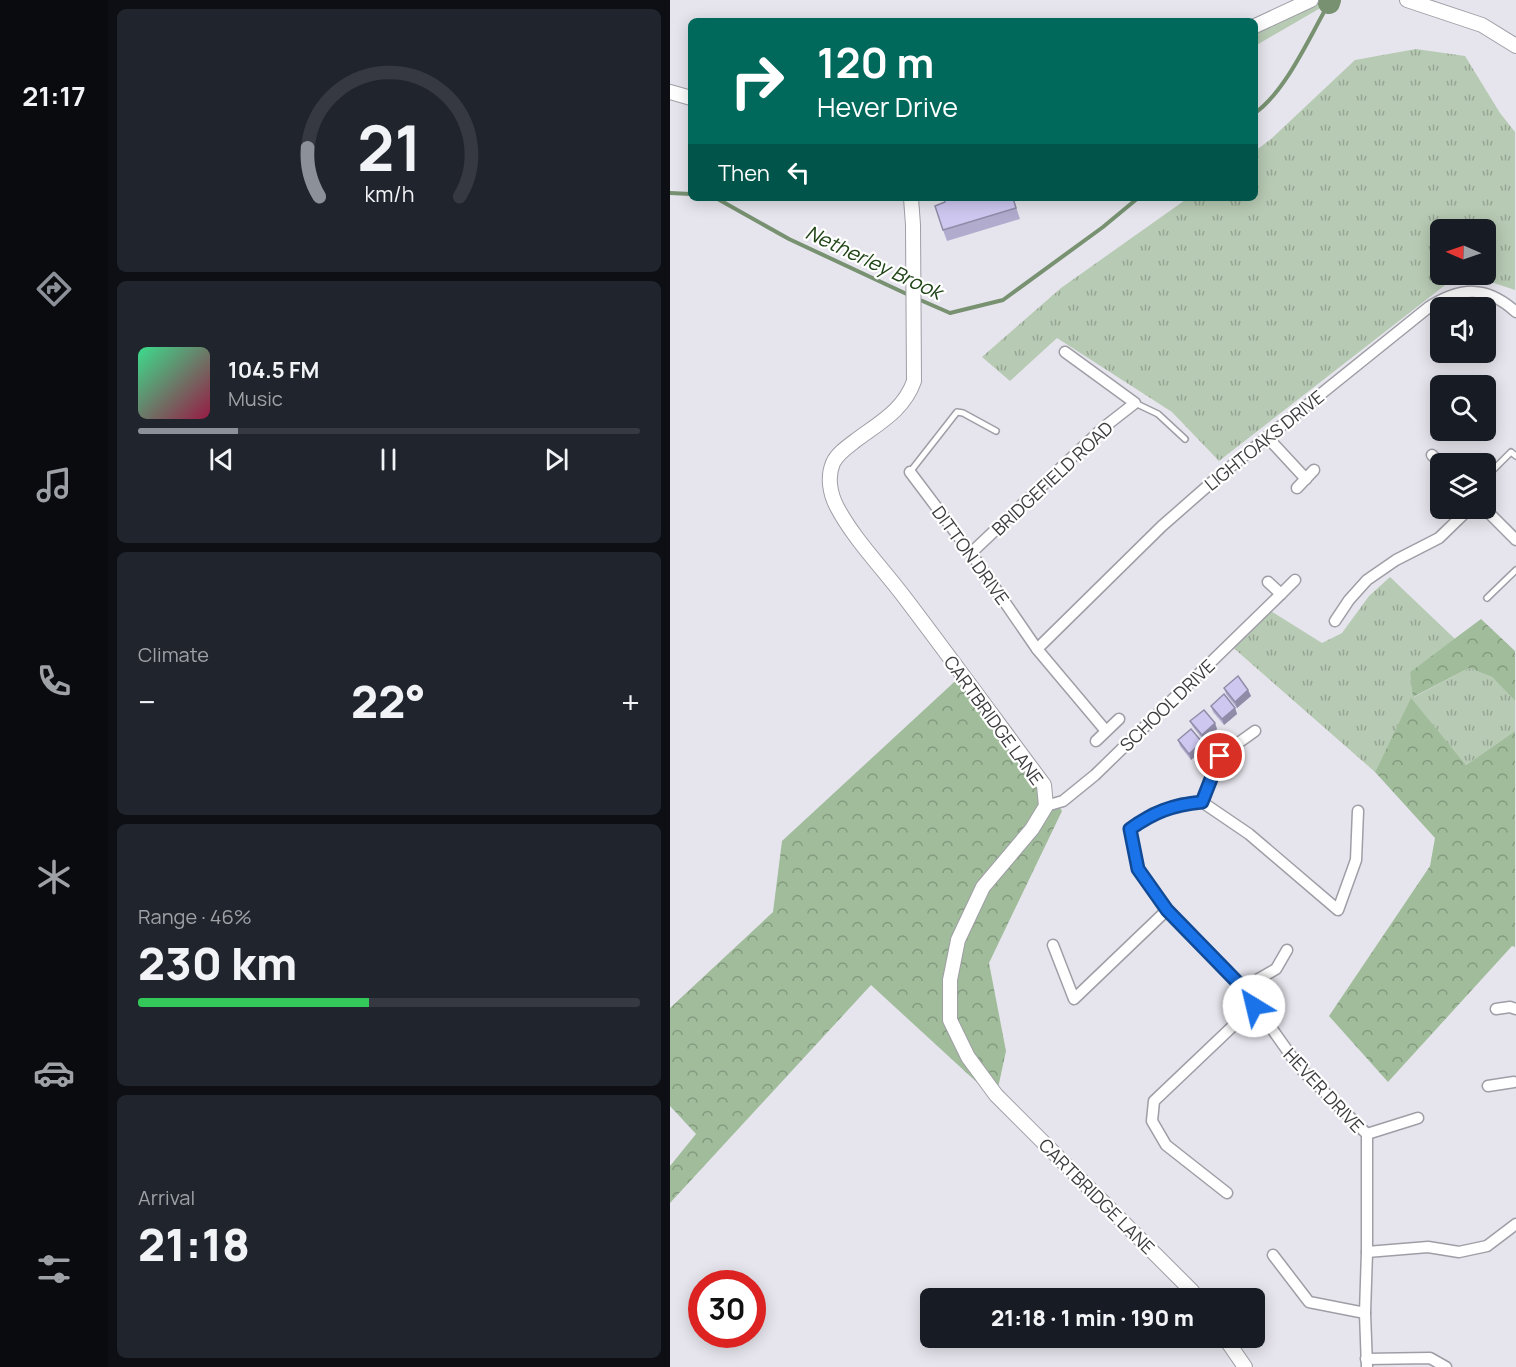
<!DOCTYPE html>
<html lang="en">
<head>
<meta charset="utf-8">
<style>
  body { margin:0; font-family:Manrope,sans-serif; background:#20242c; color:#f1f3f6; height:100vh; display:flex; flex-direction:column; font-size:22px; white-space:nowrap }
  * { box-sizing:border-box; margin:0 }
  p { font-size:20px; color:#9ea1a6 }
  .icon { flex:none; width:33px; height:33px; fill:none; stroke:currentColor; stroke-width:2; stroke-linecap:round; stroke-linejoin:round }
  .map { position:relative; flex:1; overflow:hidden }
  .side { display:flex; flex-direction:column; gap:9px; padding:9px; background:#0d0f14; width:562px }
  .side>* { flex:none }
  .guide { position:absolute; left:18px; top:18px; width:570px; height:183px; border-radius:9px; box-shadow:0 3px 15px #0003; background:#00695c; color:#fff; overflow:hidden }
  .needle { width:39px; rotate:272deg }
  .tools { position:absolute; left:760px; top:219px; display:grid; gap:12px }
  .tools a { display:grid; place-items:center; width:66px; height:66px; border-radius:9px; background:#171b24; box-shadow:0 3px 15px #0003; font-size:30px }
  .speed { position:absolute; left:18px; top:1270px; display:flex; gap:12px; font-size:30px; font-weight:700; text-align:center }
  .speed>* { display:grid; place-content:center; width:78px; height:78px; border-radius:50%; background:#171b24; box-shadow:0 3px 15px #0003; line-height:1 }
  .speed .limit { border:9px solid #d22; background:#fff; color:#111 }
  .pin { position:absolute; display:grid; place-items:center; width:51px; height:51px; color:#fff; margin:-26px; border:3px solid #fff; border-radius:50%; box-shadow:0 2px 6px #0007 }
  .me { position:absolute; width:66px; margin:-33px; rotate:324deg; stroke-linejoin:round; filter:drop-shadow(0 0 4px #0008) }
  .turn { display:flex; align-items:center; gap:21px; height:126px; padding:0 30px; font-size:27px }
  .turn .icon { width:78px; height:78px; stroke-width:2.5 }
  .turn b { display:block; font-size:42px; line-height:51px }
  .then { display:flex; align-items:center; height:57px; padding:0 30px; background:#0003; gap:12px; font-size:22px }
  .big { font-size:45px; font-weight:800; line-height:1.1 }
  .side .card { flex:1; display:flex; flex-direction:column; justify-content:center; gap:9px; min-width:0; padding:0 21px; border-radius:9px; background:#20242c }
  .side .dial { align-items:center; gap:0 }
  .dial svg { height:156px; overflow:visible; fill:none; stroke:#363941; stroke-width:7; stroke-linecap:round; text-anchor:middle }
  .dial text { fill:#f1f3f6; stroke:none }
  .song { display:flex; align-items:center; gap:18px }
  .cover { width:72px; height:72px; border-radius:9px; background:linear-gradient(135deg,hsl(150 70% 55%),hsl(340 70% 35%)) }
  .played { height:6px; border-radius:3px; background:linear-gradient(90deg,#8c9099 20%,#363941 20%) }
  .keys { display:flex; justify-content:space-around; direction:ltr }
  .heat { display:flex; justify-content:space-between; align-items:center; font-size:33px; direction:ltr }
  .charge { height:9px; border-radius:4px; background:linear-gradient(90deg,#34c759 46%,#363941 0) }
  .trip { position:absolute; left:250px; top:1288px; width:345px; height:60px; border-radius:9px; background:#171b24; box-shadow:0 3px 15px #0003; font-weight:800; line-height:60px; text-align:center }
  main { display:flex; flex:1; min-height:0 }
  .tabs { display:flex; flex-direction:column; width:108px; justify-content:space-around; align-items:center; background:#090b0e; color:#9ea1a6 }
  .tabs .icon { width:42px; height:42px }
  .tabs .active { color:#8c9099 }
  .tabs b { font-size:27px; color:#f1f3f6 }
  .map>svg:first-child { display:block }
  .grass { fill:url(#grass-tufts); fill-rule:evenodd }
  .forest { fill:url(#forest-crowns) }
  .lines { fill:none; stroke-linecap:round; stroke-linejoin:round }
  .stream { stroke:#779171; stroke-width:4 }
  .river { stroke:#779171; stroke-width:22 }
  .lane-casing { stroke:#9f9ea6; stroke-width:8 }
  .street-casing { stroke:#9f9ea6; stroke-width:13 }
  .secondary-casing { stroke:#9f9ea6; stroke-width:16 }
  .lane { stroke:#fff; stroke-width:5 }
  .street { stroke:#fff; stroke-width:10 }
  .secondary { stroke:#fff; stroke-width:14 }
  .wall { fill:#b1acce }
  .shaded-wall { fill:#908ca8 }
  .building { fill:#cec8f0; stroke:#908ca8; stroke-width:1.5 }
  .route-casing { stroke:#114b97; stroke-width:15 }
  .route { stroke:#1a73e8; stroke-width:10 }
  .labels { text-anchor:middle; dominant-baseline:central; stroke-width:4.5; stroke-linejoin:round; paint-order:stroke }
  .street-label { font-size:18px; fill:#3c3c3f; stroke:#fff }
  .water-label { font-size:20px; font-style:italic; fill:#204617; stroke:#fff }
</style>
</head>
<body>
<main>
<nav class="tabs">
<b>21:17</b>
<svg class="icon active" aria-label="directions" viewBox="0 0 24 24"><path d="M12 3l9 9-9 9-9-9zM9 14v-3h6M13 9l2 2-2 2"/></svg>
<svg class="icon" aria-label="music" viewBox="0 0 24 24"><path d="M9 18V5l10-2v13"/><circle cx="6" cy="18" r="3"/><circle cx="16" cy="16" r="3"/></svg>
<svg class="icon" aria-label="phone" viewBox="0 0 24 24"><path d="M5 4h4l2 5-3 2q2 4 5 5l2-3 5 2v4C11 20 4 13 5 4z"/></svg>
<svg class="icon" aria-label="climate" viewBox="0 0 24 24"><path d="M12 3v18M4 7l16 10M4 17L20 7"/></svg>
<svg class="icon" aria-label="car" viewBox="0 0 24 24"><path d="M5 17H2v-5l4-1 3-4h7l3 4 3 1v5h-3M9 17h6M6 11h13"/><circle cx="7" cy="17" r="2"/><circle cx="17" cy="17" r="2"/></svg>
<svg class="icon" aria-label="filters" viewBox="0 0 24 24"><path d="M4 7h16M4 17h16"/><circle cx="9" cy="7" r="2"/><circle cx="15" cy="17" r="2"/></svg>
</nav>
<section class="side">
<div class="card dial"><svg viewBox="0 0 100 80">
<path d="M14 69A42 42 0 1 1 86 69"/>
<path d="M14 69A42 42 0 0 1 8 44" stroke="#8c9099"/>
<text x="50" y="56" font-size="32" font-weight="700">21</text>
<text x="50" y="72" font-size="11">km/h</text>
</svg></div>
<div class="card">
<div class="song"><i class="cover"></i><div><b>104.5 FM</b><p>Music</p></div></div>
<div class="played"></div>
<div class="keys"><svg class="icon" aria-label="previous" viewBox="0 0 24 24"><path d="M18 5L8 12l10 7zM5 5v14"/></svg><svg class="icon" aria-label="pause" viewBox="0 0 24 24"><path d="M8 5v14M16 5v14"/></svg><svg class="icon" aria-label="next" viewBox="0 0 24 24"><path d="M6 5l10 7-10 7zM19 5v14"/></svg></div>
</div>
<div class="card"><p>Climate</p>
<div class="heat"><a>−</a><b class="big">22°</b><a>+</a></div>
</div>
<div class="card"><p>Range · 46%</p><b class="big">230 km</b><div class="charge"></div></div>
<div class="card"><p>Arrival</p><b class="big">21:18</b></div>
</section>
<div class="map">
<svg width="846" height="1367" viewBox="0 0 846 1367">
  <defs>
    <pattern id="grass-tufts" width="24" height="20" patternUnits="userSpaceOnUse" patternTransform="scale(1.5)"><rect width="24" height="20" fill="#b7cab3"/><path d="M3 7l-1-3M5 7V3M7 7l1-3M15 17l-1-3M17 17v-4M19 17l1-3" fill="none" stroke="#96a593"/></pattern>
    <pattern id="forest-crowns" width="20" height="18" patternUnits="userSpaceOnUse" patternTransform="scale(1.5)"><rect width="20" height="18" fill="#a0bc9a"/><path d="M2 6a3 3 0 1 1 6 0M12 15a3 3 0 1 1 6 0" fill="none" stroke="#849a7f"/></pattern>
  </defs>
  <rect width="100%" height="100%" fill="#e6e5ed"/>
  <g class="grass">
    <polygon points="649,2 659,3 585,46 585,26 609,15"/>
    <path d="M746,49L795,56L830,113L845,132V290L812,279L779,282L549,461L502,412L387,338L340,381L312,357L391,288L518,198H585V151L601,139L685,60ZM771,230H816V274H771Z"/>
    <polygon points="720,577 785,639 740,672 744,697 799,668 822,677 845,701 845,731 796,765 741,699 705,772 559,644 596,608 652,643 672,633 699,596"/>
  </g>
  <g class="forest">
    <polygon points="811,619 845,651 845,701 822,677 799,668 743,697 740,672"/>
    <polygon points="294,673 392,811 319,963 336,1051 328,1088 312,1087 201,985 0,1203 0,1166 26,1134 0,1106 0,1008 103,912 112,841"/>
    <polygon points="741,698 796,765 845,731 845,947 842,946 718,1082 659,1016 760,866 765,838 705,772"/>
  </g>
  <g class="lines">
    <g class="stream">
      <path d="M585,113C616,91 640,36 659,3"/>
      <polyline points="0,193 21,194"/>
      <polyline points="46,198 119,239 241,296"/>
      <polyline points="248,299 280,313 333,300 433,227 468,198"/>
    </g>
    <polyline class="river" points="659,3 660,0"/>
    <g class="lane-casing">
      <g id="lane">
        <polyline points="465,403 488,414 515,439"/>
        <polyline points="240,472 287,412 293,413 326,431"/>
        <polyline points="816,477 841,452 846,456"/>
        <polyline points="817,598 846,570"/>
      </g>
    </g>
    <g class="street-casing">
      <g id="street">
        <polyline points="597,437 636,479"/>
        <polyline points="762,455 771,464"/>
        <polyline points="240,472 301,553 367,649 436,731"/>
        <polyline points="627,488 644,470"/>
        <polyline points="814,508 846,540"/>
        <polyline points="301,553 433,428 465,403 395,352"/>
        <polyline points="598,582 611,594 625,580"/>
        <polyline points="665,621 679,600 697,580 726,560 769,538 800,508"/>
        <path d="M367,649L492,526L549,476L759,307C791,287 816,285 846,312"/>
        <polyline points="426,741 449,719"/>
        <polyline points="532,802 550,756 585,731"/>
        <polyline points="376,806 393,801 425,775 611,594"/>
        <polyline points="688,811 686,860 668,910 579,834 532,802 512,804 482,814 460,829 468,869 497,910 573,988 629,1067 697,1134 697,1252 695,1313 697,1367"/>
        <polyline points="383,945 404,999 497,910"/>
        <polyline points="573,988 606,969 617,950"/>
        <polyline points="826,1009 840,1007 846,1009"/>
        <polyline points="818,1086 844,1082"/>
        <polyline points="697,1134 748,1118"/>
        <polyline points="557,1193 496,1145 482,1121 484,1101 584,1006"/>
        <polyline points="697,1252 758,1247 789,1252 817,1246 846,1224"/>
        <polyline points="603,1255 639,1302 695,1313"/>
        <polyline points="696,1359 760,1358 776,1367"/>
      </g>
    </g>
    <g class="secondary-casing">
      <g id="secondary">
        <polyline points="737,0 812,25 846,46"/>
        <polyline points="585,26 641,0"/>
        <polyline points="0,92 21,98"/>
        <path d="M241,198L243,225L244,381C234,410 209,423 185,441C177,447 167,454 163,463C157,477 160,494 167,507C183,538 214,570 235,598C282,660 328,723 374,785L376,806L362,829L313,887L288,940L280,980V1020L298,1057L326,1095L522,1291L528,1299"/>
        <polyline points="555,1338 575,1367"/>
      </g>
    </g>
    <use href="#lane" class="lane"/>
    <use href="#street" class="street"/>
    <use href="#secondary" class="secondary"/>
  </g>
  <g class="wall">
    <polygon points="343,198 350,219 277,241 273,230"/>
    <polygon points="554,688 578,690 581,696 567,708 556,694"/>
    <polygon points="541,706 565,708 567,714 554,725 543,712"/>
    <polygon points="520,721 545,723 547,729 534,741 523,727"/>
    <polygon points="508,740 534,748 521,760 510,746"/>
  </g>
  <g class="shaded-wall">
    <polygon points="578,690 581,696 567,708 565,702"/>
    <polygon points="565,708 567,714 554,725 552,719"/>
    <polygon points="545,723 547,729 534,741 532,735"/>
    <polygon points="532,742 534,748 521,760 519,754"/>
  </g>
  <g class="building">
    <polygon points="274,198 343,198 346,208 273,230 265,206 275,202"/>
    <polygon points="568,676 578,690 565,702 554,688"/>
    <polygon points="554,694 565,708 552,719 541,706"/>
    <polygon points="534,710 545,723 532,735 520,721"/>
    <polygon points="521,729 532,742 519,754 508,740"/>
  </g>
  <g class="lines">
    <g class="route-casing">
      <path id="route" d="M550,756L532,802C502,805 484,812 460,829L468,869L497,910L573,988L584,1006"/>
    </g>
    <use href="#route" class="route"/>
  </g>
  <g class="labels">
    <g class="street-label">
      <text transform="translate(594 440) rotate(-39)">LIGHTOAKS DRIVE</text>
      <text transform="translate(382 478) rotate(-43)">BRIDGEFIELD ROAD</text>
      <text transform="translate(301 555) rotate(54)">DITTON DRIVE</text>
      <text transform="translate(497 705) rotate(-44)">SCHOOL DRIVE</text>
      <text transform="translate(324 720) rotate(54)">CARTBRIDGE LANE</text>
      <text transform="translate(654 1090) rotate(47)">HEVER DRIVE</text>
      <text transform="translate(427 1196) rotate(45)">CARTBRIDGE LANE</text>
    </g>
    <g class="water-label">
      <text transform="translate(204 262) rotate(25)">Netherley Brook</text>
    </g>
  </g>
</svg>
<div class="tools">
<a><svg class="needle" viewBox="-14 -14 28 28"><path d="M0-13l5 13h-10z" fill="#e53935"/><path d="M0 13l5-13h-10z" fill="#9ea1a6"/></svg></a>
<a><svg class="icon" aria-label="sound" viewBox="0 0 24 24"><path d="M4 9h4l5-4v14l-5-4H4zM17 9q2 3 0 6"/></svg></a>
<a><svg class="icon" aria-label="search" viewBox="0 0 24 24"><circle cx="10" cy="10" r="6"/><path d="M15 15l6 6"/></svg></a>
<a><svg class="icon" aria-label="layers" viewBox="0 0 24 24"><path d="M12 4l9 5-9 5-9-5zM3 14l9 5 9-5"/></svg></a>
</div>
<div class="speed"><div class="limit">30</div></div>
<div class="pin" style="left:550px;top:756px;background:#d93025"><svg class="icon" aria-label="arrive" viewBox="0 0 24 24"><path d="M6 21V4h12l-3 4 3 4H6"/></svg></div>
<svg class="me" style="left:584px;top:1006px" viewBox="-20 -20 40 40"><circle r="19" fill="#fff"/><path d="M0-13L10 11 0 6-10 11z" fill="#1a73e8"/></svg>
<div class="trip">21:18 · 1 min · 190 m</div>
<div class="guide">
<div class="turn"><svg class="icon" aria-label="right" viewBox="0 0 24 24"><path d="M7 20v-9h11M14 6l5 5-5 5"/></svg><div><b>120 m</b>Hever Drive</div></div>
<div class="then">Then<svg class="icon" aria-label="left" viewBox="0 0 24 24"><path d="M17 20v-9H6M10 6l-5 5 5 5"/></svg></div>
</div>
</div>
</main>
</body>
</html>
